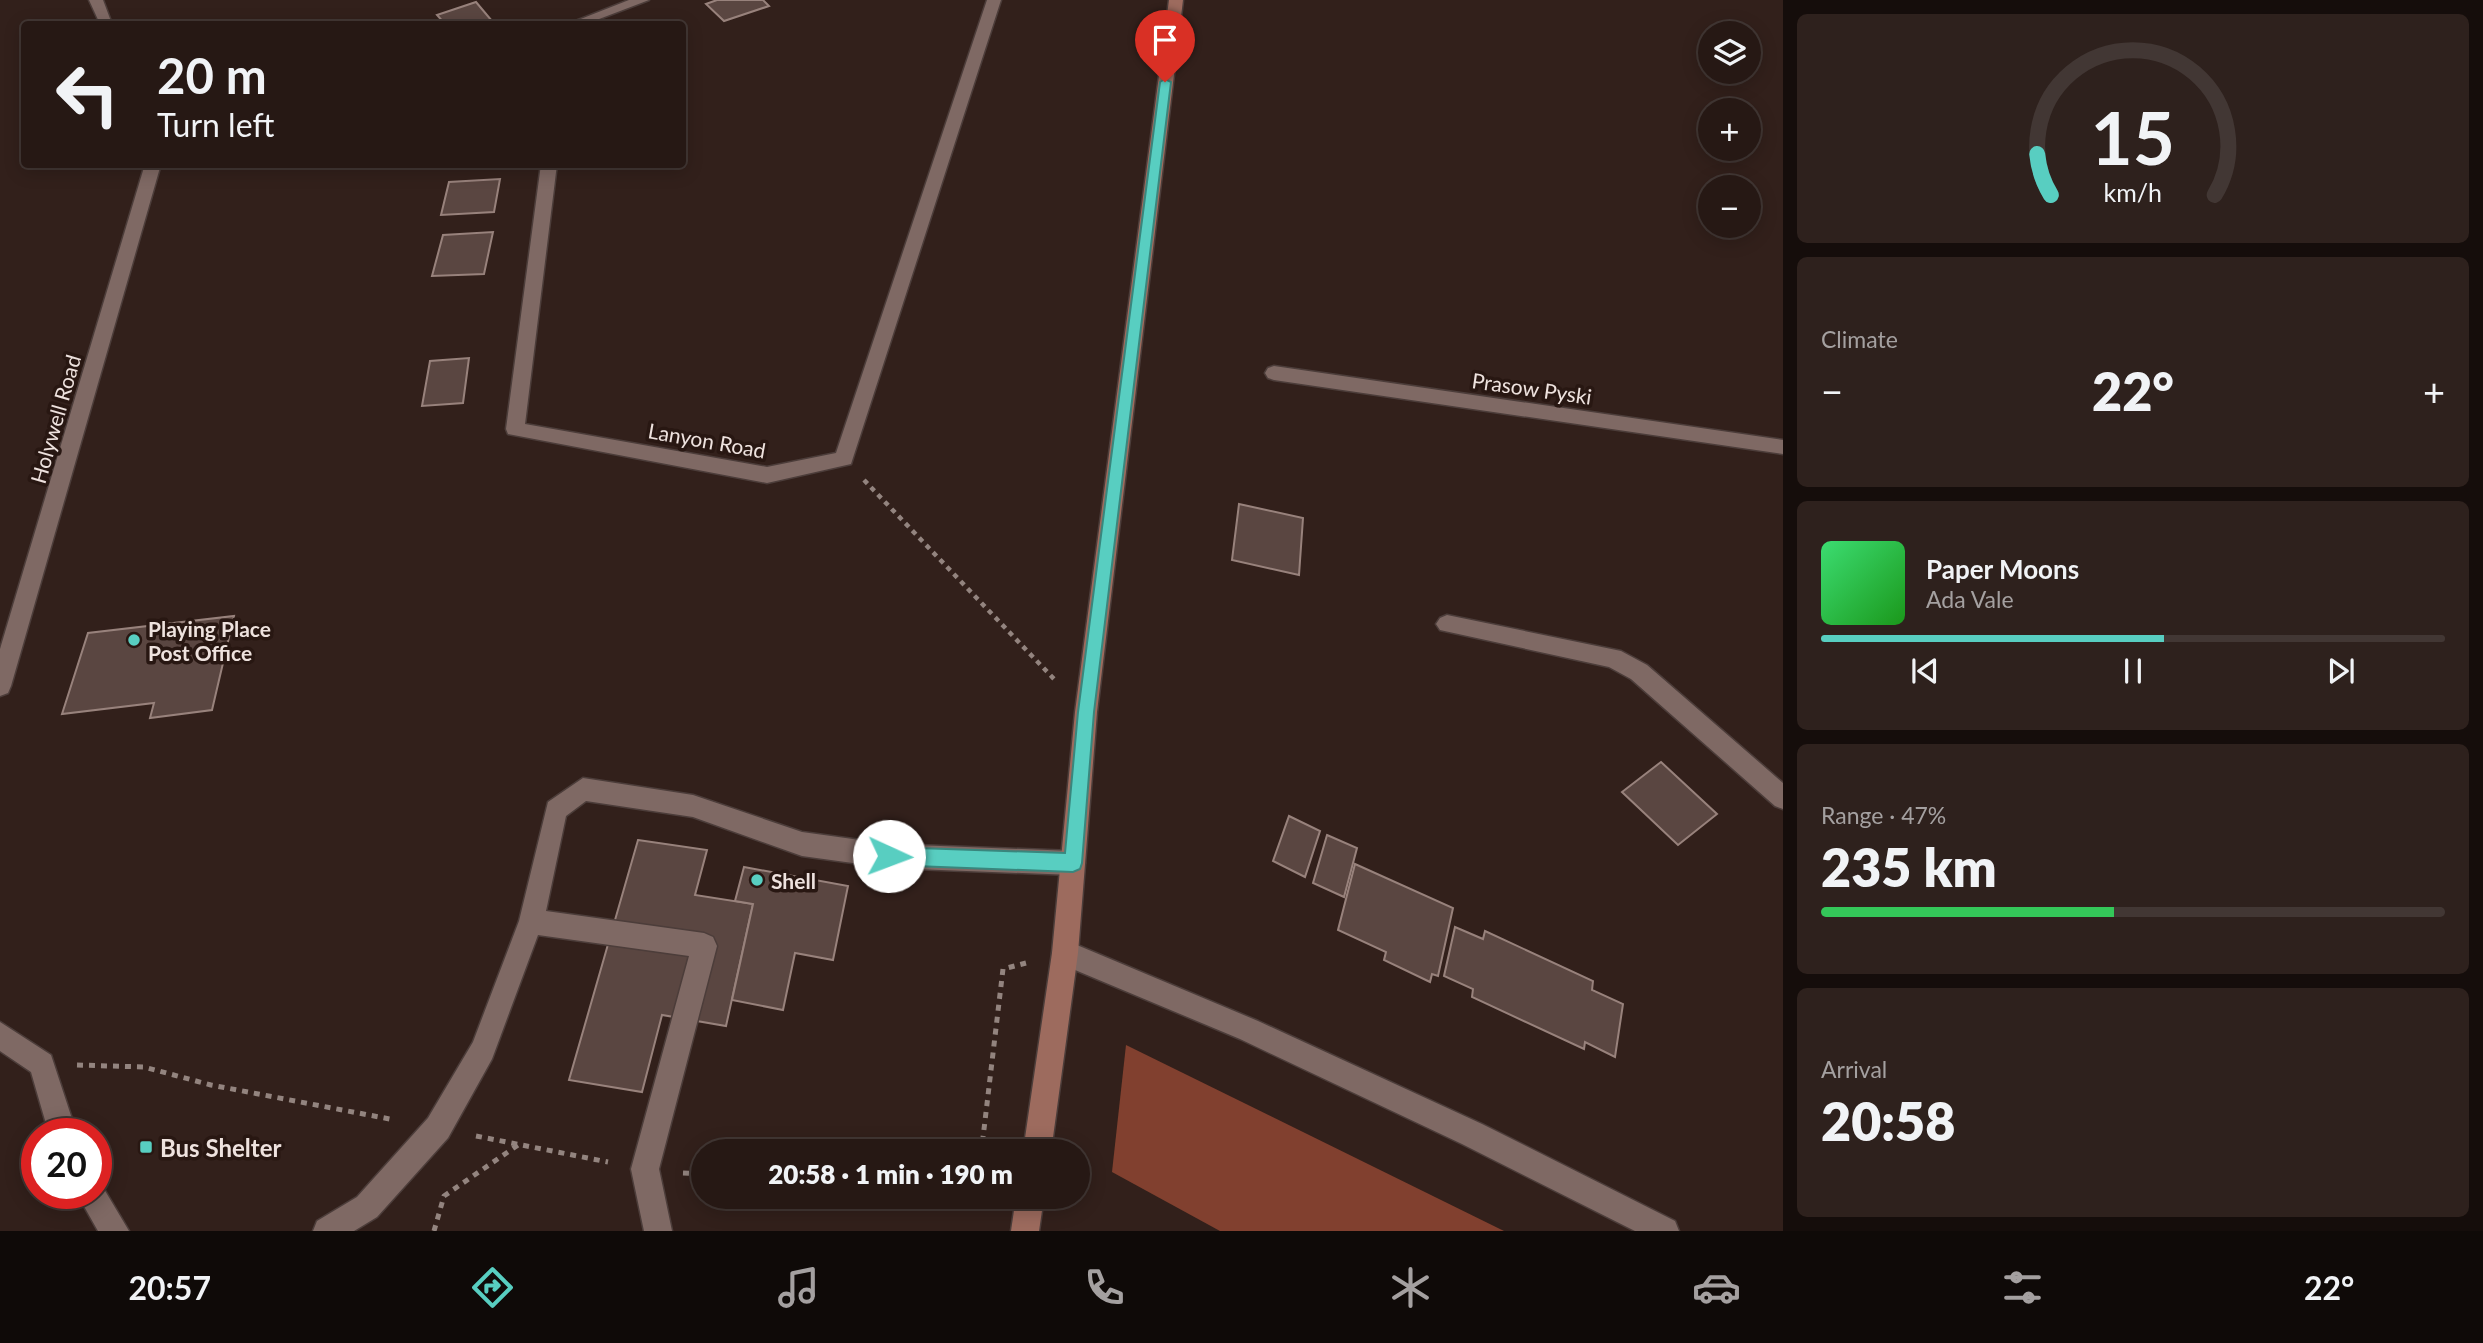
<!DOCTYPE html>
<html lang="en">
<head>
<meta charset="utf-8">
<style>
  body { margin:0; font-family:Lato,sans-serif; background:#2e211d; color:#f1f3f6; height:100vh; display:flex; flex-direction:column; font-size:26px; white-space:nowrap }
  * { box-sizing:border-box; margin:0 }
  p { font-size:23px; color:#a4a0a0 }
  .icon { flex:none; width:38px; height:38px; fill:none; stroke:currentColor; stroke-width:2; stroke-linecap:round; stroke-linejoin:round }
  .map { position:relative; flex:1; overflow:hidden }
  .panel { display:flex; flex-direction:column; gap:14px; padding:14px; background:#150d0b; width:700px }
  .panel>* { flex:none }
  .hud { position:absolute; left:21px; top:21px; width:665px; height:147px; border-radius:7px; box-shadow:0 4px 18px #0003,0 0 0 2px #423734; background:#261814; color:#f1f3f6; overflow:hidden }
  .tools { position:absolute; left:1698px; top:21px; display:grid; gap:14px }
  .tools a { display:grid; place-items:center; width:63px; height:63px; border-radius:50%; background:#261814; box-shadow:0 4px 18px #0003,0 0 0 2px #423734; font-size:35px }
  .speed { position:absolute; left:21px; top:1118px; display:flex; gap:14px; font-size:35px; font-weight:700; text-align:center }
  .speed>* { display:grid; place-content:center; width:91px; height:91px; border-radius:50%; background:#261814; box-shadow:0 4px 18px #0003,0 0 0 2px #423734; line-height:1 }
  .speed .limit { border:10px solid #d22; background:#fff; color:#111 }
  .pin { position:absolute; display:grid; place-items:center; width:60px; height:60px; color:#fff; margin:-72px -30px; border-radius:50% 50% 50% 0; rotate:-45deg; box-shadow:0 0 7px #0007 }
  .pin .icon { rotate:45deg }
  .me { position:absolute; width:77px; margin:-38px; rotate:92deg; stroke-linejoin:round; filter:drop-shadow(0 0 5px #0008) }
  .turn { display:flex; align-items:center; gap:24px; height:147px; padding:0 21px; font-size:32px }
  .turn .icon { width:91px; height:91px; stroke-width:2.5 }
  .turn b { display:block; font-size:49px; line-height:60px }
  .big { font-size:52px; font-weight:800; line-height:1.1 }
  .panel .widget { flex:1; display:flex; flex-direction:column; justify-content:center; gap:10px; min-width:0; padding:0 24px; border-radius:10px; background:#2e211d }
  .panel .dial { align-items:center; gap:0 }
  .dial svg { height:182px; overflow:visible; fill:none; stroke:#423734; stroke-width:7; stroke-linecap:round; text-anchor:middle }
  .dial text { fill:#f1f3f6; stroke:none }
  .song { display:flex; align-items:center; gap:21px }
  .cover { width:84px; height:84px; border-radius:10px; background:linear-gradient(135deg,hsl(140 70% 55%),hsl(120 70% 35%)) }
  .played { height:7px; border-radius:4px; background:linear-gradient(90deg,#58cec1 55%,#423734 55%) }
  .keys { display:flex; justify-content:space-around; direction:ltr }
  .heat { display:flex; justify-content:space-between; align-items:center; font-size:38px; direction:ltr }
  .charge { height:10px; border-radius:5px; background:linear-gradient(90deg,#34c759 47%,#423734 0) }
  .trip { position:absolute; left:691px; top:1139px; width:399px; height:70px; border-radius:35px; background:#261814; box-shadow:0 4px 18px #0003,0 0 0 2px #423734; font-weight:800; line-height:70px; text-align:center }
  .tab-bar { display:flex; height:112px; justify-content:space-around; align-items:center; background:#0f0a08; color:#a4a0a0 }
  .tab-bar .icon { width:49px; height:49px }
  .tab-bar .on { color:#58cec1 }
  .tab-bar b { font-size:32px; color:#f1f3f6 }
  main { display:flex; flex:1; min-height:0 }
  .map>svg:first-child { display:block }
  .forest { fill:#81402f }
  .building { fill:#5a4641; stroke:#98827c; stroke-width:2 }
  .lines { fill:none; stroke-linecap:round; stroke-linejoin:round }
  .service-casing { stroke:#4c3d3a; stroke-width:3 }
  .minor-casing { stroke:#4c3d3a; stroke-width:3 }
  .secondary-casing { stroke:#4c3d3a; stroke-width:3 }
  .path-far1 { stroke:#93847f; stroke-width:4.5; stroke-dasharray:5 5; stroke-linecap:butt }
  .path { stroke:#93847f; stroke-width:5; stroke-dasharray:6 6; stroke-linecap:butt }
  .service { fill:#7f6964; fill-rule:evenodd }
  .minor { fill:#7f6964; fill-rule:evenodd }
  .secondary { fill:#9d6b5e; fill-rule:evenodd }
  .route { fill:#58cec1; stroke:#39867d; stroke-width:2 }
  .poi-dot { fill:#58cec1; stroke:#281712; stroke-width:2.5 }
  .labels { text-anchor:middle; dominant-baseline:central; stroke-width:7; stroke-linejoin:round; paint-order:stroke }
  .street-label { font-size:21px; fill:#eee2de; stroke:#281712 }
  .poi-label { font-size:21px; font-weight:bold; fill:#eee2de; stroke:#281712; text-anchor:start }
  .near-poi-label { font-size:24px; font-weight:bold; fill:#eee2de; stroke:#281712; text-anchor:start }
</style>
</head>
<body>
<main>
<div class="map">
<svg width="1783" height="1231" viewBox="0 0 1783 1231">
  <rect width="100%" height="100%" fill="#32201b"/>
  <polygon class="forest" points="1126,1045 1504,1231 1220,1231 1112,1172"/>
  <g class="building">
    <polygon points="717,0 763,0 769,6 724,21 706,4"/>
    <polygon points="476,2 492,21 481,24 445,24 437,15"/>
    <polygon points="500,179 494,212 441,215 449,182"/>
    <polygon points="493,232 484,274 432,276 443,235"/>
    <polygon points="469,358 463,403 422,406 430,361"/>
    <polygon points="1239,504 1303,518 1299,575 1232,560"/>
    <polygon points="234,616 212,710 150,718 154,703 62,714 88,633"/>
    <polygon points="1661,762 1717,814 1678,845 1622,792"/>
    <polygon points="1289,816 1320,831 1305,877 1273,861"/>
    <polygon points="1327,835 1357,848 1344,897 1313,883"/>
    <polygon points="638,840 707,850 695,895 753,904 726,1026 662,1015 642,1092 569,1080"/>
    <polygon points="1355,864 1453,908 1438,976 1432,974 1430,982 1384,960 1386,952 1338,930"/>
    <polygon points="744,867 848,886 833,960 795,953 783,1010 732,1000 753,904 735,901"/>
    <polygon points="1455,927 1483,939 1485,931 1593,981 1592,990 1623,1004 1615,1057 1585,1042 1584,1049 1472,997 1473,989 1444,976"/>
  </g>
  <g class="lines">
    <g class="service-casing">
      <g id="service">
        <polygon points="583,778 693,795 802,832 889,844 1073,851 1082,855 1085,863 1082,871 1073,875 889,868 802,856 693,817 586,801 566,816 546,911 704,933 713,937 717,946 659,1169 672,1231 644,1231 631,1169 689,956 538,935 492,1059 448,1138 377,1217 354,1231 313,1231 317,1221 357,1197 428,1118 473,1042 519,921 548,802"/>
        <polygon points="0,1022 51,1055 77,1134 49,1134 31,1072 0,1051"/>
        <polygon points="96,1182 101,1184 129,1231 98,1231 77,1194 96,1194"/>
      </g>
    </g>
    <g class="minor-casing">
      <g id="minor">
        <polygon points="89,0 103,0 112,24 100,24"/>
        <polygon points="629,0 649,0 586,24 568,24"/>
        <polygon points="987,0 1001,0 851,464 767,483 508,434 506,429 541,164 557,164 525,424 767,467 836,453"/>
        <polygon points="145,164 161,164 11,686 8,693 0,696 0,649"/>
        <polygon points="1274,366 1783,440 1783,454 1274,380 1268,378 1265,373 1268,368"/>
        <polygon points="1447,615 1621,651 1647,665 1783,783 1783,809 1775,806 1631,679 1609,667 1440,630 1436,624 1440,618"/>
        <polygon points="1065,940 1258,1021 1482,1124 1675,1221 1679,1231 1635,1231 1462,1144 1240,1039 1056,962 1052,953 1056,944"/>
      </g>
    </g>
    <g class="secondary-casing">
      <g id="secondary">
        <polygon points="1169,0 1183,0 1097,712 1078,953 1051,1152 1023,1152 1052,953 1075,712"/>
        <polygon points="1016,1197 1044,1197 1039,1231 1011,1231"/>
      </g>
    </g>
    <polyline class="path-far1" points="864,480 1054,679"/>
    <g class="path">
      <polyline points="77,1065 144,1067 211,1085 395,1120"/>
      <polyline points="476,1136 608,1162"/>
      <polyline points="977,1152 982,1146 1003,969 1026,963"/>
      <polyline points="683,1173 704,1174"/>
      <polyline points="821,1197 885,1205 923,1197"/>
      <polyline points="434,1231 444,1196 518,1145"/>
    </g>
    <use href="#service" class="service"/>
    <use href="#minor" class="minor"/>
    <use href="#secondary" class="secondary"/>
  </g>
  <polygon class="route" points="1165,79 1171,82 1094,712 1082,863 1080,869 1073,872 889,865 882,862 880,856 882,850 889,847 1065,853 1078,712 1160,82"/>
  <g class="poi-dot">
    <circle cx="134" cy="640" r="7"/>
    <circle cx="757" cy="880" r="7"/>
    <rect x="139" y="1140" width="14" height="14" rx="3.5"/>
  </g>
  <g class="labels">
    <g class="street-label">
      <text transform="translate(1532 388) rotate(8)">Prasow Pyski</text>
      <text transform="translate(55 419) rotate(-74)">Holywell Road</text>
      <text transform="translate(707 440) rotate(10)">Lanyon Road</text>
    </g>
    <g class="poi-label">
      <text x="148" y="628">Playing Place<tspan x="148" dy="24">Post Office</tspan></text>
      <text x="771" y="880">Shell</text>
    </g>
    <g class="near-poi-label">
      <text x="160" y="1147">Bus Shelter</text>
    </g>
  </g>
</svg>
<div class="tools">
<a><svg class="icon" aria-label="layers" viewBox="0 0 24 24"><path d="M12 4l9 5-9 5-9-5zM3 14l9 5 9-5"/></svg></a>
<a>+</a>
<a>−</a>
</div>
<div class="speed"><div class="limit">20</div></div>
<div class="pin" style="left:1165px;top:82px;background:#d93025"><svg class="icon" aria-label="arrive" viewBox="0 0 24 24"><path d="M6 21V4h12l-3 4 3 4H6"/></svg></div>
<svg class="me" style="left:889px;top:856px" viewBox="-20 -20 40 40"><circle r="19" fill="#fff"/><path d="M0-13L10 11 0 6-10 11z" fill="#58cec1"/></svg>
<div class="trip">20:58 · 1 min · 190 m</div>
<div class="hud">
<div class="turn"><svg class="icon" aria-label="left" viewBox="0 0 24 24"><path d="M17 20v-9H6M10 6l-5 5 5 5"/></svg><div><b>20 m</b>Turn left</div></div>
</div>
</div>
<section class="panel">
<div class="widget dial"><svg viewBox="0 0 100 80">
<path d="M14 69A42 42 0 1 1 86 69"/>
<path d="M14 69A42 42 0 0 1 8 51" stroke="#58cec1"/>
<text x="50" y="56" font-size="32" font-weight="700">15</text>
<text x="50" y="72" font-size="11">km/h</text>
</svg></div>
<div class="widget"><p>Climate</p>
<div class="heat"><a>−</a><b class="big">22°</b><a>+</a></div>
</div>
<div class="widget">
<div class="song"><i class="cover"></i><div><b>Paper Moons</b><p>Ada Vale</p></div></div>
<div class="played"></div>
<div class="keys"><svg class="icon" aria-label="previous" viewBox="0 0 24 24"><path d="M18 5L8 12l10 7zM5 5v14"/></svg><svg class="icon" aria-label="pause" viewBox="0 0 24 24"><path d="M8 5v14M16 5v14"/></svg><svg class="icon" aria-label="next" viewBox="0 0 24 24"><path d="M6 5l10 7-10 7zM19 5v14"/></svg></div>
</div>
<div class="widget"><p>Range · 47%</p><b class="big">235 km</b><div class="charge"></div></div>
<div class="widget"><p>Arrival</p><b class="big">20:58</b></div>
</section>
</main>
<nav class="tab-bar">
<b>20:57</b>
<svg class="icon on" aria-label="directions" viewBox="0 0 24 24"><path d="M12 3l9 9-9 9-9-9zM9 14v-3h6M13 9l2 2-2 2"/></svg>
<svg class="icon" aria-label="music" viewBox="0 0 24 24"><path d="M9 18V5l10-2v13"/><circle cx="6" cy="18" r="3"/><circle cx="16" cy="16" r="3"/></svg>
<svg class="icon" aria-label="phone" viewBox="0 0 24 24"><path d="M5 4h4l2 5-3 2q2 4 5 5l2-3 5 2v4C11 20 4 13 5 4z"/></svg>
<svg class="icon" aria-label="climate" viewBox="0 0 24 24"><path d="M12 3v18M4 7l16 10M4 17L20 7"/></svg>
<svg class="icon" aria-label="car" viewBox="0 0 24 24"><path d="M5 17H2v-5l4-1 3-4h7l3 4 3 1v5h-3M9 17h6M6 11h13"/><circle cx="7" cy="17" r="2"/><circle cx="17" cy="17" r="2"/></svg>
<svg class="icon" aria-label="filters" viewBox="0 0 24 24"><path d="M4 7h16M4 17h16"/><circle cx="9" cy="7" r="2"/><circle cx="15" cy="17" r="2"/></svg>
<b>22°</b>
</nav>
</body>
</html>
